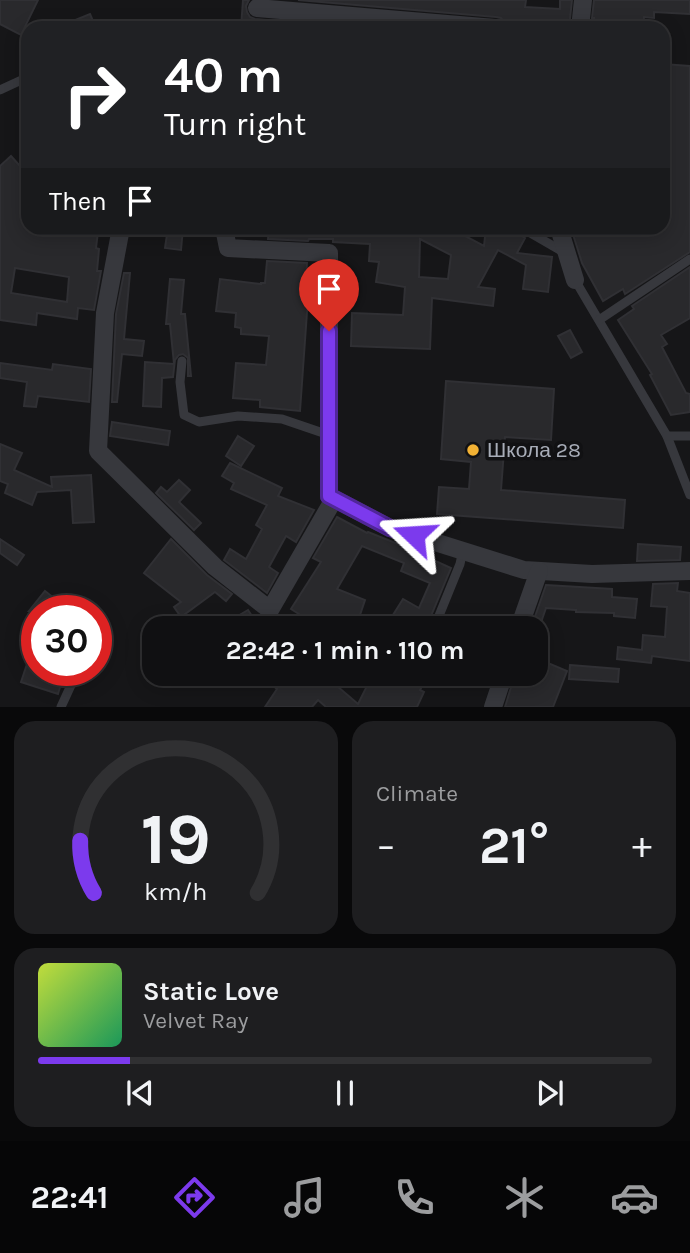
<!DOCTYPE html>
<html lang="en">
<head>
<meta charset="utf-8">
<style>
  body { margin:0; font-family:Karla,sans-serif; background:#1e1e20; color:#f1f3f6; height:100vh; display:flex; flex-direction:column; font-size:26px; white-space:nowrap }
  * { box-sizing:border-box; margin:0 }
  p { font-size:23px; color:#9c9d9f }
  .icon { flex:none; width:38px; height:38px; fill:none; stroke:currentColor; stroke-width:2; stroke-linecap:round; stroke-linejoin:round }
  .map { position:relative; height:707px; overflow:hidden }
  .details { display:flex; flex-direction:column; gap:14px; padding:14px; background:#09090a; flex:1 }
  .details>* { flex:none }
  .banner { position:absolute; left:21px; top:21px; width:649px; height:214px; border-radius:21px; box-shadow:0 4px 18px #0003,0 0 0 2px #303032; background:#202124; color:#fff; overflow:hidden }
  .speed { position:absolute; left:21px; top:595px; display:flex; gap:14px; font-size:35px; font-weight:700; text-align:center }
  .speed>* { display:grid; place-content:center; width:91px; height:91px; border-radius:50%; background:#101012; box-shadow:0 4px 18px #0003,0 0 0 2px #303032; line-height:1 }
  .speed .limit { border:10px solid #d22; background:#fff; color:#111 }
  .pin { position:absolute; display:grid; place-items:center; width:60px; height:60px; color:#fff; margin:-72px -30px; border-radius:50% 50% 50% 0; rotate:-45deg; box-shadow:0 0 7px #0007 }
  .pin .icon { rotate:45deg }
  .me { position:absolute; width:77px; margin:-38px; rotate:290deg; stroke-linejoin:round; filter:drop-shadow(0 0 5px #0008) }
  .turn { display:flex; align-items:center; gap:24px; height:147px; padding:0 28px; font-size:32px }
  .turn .icon { width:91px; height:91px; stroke-width:2.5 }
  .turn b { display:block; font-size:49px; line-height:60px }
  .then { display:flex; align-items:center; height:66px; padding:0 28px; background:#0003; gap:14px; font-size:26px }
  .big { font-size:52px; font-weight:700; line-height:1.1 }
  .details .widget { flex:1; display:flex; flex-direction:column; justify-content:center; gap:10px; min-width:0; padding:0 24px; border-radius:21px; background:#1e1e20 }
  .details .dial { align-items:center; gap:0 }
  .dial svg { height:182px; overflow:visible; fill:none; stroke:#303032; stroke-width:7; stroke-linecap:round; text-anchor:middle }
  .dial text { fill:#f1f3f6; stroke:none }
  .song { display:flex; align-items:center; gap:21px }
  .cover { width:84px; height:84px; border-radius:10px; background:linear-gradient(135deg,hsl(70 70% 55%),hsl(150 70% 35%)) }
  .played { height:7px; border-radius:4px; background:linear-gradient(90deg,#7c3aed 15%,#303032 15%) }
  .keys { display:flex; justify-content:space-around; direction:ltr }
  .heat { display:flex; justify-content:space-between; align-items:center; font-size:38px; direction:ltr }
  .details .tiles { flex:1; display:grid; gap:14px; grid-template-columns:1fr 1fr }
  .widget:last-child { grid-column:span 2 }
  .trip { position:absolute; left:142px; top:616px; width:406px; height:70px; border-radius:21px; background:#101012; box-shadow:0 4px 18px #0003,0 0 0 2px #303032; font-weight:700; line-height:70px; text-align:center }
  .tabs { display:flex; height:112px; justify-content:space-around; align-items:center; background:#060607; color:#9c9d9f }
  .tabs .icon { width:49px; height:49px }
  .tabs .on { color:#7c3aed }
  .tabs b { font-size:32px; color:#f1f3f6 }
  .map>svg:first-child { display:block }
  .building { fill:#29292c; stroke:#303034; stroke-width:2; fill-rule:evenodd }
  .lines { fill:none; stroke-linecap:round; stroke-linejoin:round }
  .lane { stroke:#37383d; stroke-width:9 }
  .street { stroke:#37383d; stroke-width:18 }
  .route-casing { stroke:#51269a; stroke-width:18 }
  .route { stroke:#7c3aed; stroke-width:12 }
  .poi-dot { fill:#f2b134; stroke:#111113; stroke-width:2.5 }
  .labels { text-anchor:middle; dominant-baseline:central; stroke-width:7; stroke-linejoin:round; paint-order:stroke }
  .poi-label { font-size:21px; fill:#a8adb8; stroke:#111113; text-anchor:start }
</style>
</head>
<body>
<div class="map">
<svg width="690" height="707" viewBox="0 0 690 707">
  <rect width="100%" height="100%" fill="#161618"/>
  <g class="building">
    <polygon points="0,0 38,0 21,35 0,24"/>
    <polygon points="243,0 249,0 246,6 247,12 250,17 255,19 359,28 241,28"/>
    <polygon points="298,0 526,0 525,7 560,9 560,0 572,0 569,28 505,23 501,18 496,17"/>
    <polygon points="594,0 690,0 690,14 654,12 654,18 644,17 643,28 594,28 594,18 592,18"/>
    <polygon points="90,14 96,28 58,28 58,27"/>
    <polygon points="663,64 690,66 690,252 625,294 623,289 603,301 582,263 571,228 663,228 663,209 667,210 669,180 663,180"/>
    <path d="M11,156L28,175V228H55L98,232L96,248L99,249L97,271H101L94,310L78,308L77,319L37,313L36,325L0,320V166ZM15,268L69,277L67,302L11,293Z"/>
    <polygon points="168,228 183,228 181,250 165,248"/>
    <path d="M269,228H450L484,246L486,228H515L516,232L525,238L517,253L552,257L548,292L523,289L526,265L498,250L478,287L495,289L493,306L432,298L430,349L351,346L352,313L403,315L405,287L376,282L379,262L369,261L370,244L333,242V239H309L308,241L268,239ZM420,239L451,255L448,279L419,277Z"/>
    <polygon points="267,261 307,263 305,297 308,298 300,411 260,407 260,400 233,398 236,363 266,365 269,336 241,334 241,328 235,327 236,313 216,311 220,279 261,284 261,283 265,283"/>
    <polygon points="690,267 690,318 661,335 667,344 662,347 686,393 690,394 690,412 671,415 650,375 652,374 618,320 634,309 632,306"/>
    <polygon points="124,273 130,273 124,339 144,341 142,356 122,354 117,402 112,402 116,314"/>
    <polygon points="170,279 184,280 181,314 185,314 191,376 188,376 188,358 183,354 179,355 175,360 173,377 162,378 161,407 143,406 145,362 174,364 170,324 166,324"/>
    <polygon points="570,330 582,352 571,358 558,336"/>
    <polygon points="0,363 52,370 53,364 91,369 89,402 38,396 36,407 24,406 27,382 0,378"/>
    <polygon points="446,381 554,389 551,440 505,437 501,490 625,500 623,528 437,514 439,487 469,489 471,462 441,459"/>
    <polygon points="112,422 170,431 168,445 110,436"/>
    <polygon points="238,436 254,446 241,466 226,456"/>
    <polygon points="0,444 22,453 14,470 52,487 51,477 91,475 94,522 73,523 71,490 37,492 32,505 5,493 8,484 0,481"/>
    <polygon points="230,463 282,488 278,496 314,510 296,542 286,536 269,567 278,573 267,593 224,560 230,549 246,559 262,529 256,525 267,505 231,489 234,483 222,476"/>
    <polygon points="179,480 190,490 179,502 201,523 194,530 156,493 161,487 167,492"/>
    <polygon points="337,517 367,533 368,532 398,544 451,568 426,628 417,628 393,615 403,599 419,608 430,583 401,571 404,563 362,546 337,589 365,600 360,615 391,628 354,628 338,622 336,628 321,628 291,609 321,562 313,558"/>
    <polygon points="0,539 24,555 17,565 0,553"/>
    <polygon points="171,539 207,575 232,594 226,601 215,592 181,617 174,607 181,602 144,573"/>
    <polygon points="638,544 681,547 680,560 637,561"/>
    <polygon points="678,583 677,591 690,593 690,661 652,656 651,663 617,659 618,647 642,650 643,635 665,637 667,607 651,606 653,584"/>
    <polygon points="546,585 612,589 612,597 637,599 635,618 614,616 614,613 576,612 576,610 546,608 539,628 531,628"/>
    <polygon points="45,591 70,611 29,611"/>
    <polygon points="248,610 260,628 243,628 236,617"/>
    <polygon points="536,658 567,671 553,707 505,707 515,674 536,674"/>
    <polygon points="27,664 37,667 37,670 65,670 58,694 21,682"/>
    <polygon points="570,665 619,669 618,682 569,679"/>
    <polygon points="259,674 323,674 358,704 373,674 429,674 420,690 424,692 417,707 326,707 318,700 312,707 265,707 277,689"/>
  </g>
  <g class="lines">
    <g class="lane">
      <polyline points="0,90 28,77"/>
      <polyline points="522,228 565,253"/>
      <polyline points="575,280 667,436 690,495"/>
      <polyline points="599,320 690,259"/>
      <polyline points="182,361 180,382 184,415 199,422 238,416 282,419 329,435"/>
      <polyline points="667,436 690,436"/>
      <polyline points="434,628 460,564 463,550"/>
      <polyline points="61,707 78,670"/>
    </g>
    <g class="street">
      <polyline points="257,8 495,28"/>
      <polyline points="580,28 583,0"/>
      <polyline points="121,228 105,313 98,451 215,567 270,610 334,499"/>
      <polyline points="224,228 228,248 329,253 329,496 390,528 524,570 592,574 690,571"/>
      <polyline points="559,228 575,280"/>
      <polyline points="519,628 539,571"/>
      <polyline points="493,707 504,674"/>
    </g>
  </g>
  <g class="lines">
    <g class="route-casing">
      <polyline id="route" points="329,331 329,496 390,528 414,535"/>
    </g>
    <use href="#route" class="route"/>
  </g>
  <circle class="poi-dot" cx="473" cy="450" r="7"/>
  <g class="labels">
    <g class="poi-label">
      <text x="487" y="450">Школа 28</text>
    </g>
  </g>
</svg>
<div class="speed"><div class="limit">30</div></div>
<div class="pin" style="left:329px;top:331px;background:#d93025"><svg class="icon" aria-label="arrive" viewBox="0 0 24 24"><path d="M6 21V4h12l-3 4 3 4H6"/></svg></div>
<svg class="me" style="left:414px;top:535px" viewBox="-20 -20 40 40"><path d="M0-17L14 15 0 8-14 15z" fill="#7c3aed" stroke="#fff" stroke-width="4"/></svg>
<div class="trip">22:42 · 1 min · 110 m</div>
<div class="banner">
<div class="turn"><svg class="icon" aria-label="right" viewBox="0 0 24 24"><path d="M7 20v-9h11M14 6l5 5-5 5"/></svg><div><b>40 m</b>Turn right</div></div>
<div class="then">Then<svg class="icon" aria-label="arrive" viewBox="0 0 24 24"><path d="M6 21V4h12l-3 4 3 4H6"/></svg></div>
</div>
</div>
<section class="details">
<div class="tiles">
<div class="widget dial"><svg viewBox="0 0 100 80">
<path d="M14 69A42 42 0 1 1 86 69"/>
<path d="M14 69A42 42 0 0 1 8 46" stroke="#7c3aed"/>
<text x="50" y="56" font-size="32" font-weight="700">19</text>
<text x="50" y="72" font-size="11">km/h</text>
</svg></div>
<div class="widget"><p>Climate</p>
<div class="heat"><a>−</a><b class="big">21°</b><a>+</a></div>
</div>
<div class="widget">
<div class="song"><i class="cover"></i><div><b>Static Love</b><p>Velvet Ray</p></div></div>
<div class="played"></div>
<div class="keys"><svg class="icon" aria-label="previous" viewBox="0 0 24 24"><path d="M18 5L8 12l10 7zM5 5v14"/></svg><svg class="icon" aria-label="pause" viewBox="0 0 24 24"><path d="M8 5v14M16 5v14"/></svg><svg class="icon" aria-label="next" viewBox="0 0 24 24"><path d="M6 5l10 7-10 7zM19 5v14"/></svg></div>
</div>
</div>
</section>
<nav class="tabs">
<b>22:41</b>
<svg class="icon on" aria-label="directions" viewBox="0 0 24 24"><path d="M12 3l9 9-9 9-9-9zM9 14v-3h6M13 9l2 2-2 2"/></svg>
<svg class="icon" aria-label="music" viewBox="0 0 24 24"><path d="M9 18V5l10-2v13"/><circle cx="6" cy="18" r="3"/><circle cx="16" cy="16" r="3"/></svg>
<svg class="icon" aria-label="phone" viewBox="0 0 24 24"><path d="M5 4h4l2 5-3 2q2 4 5 5l2-3 5 2v4C11 20 4 13 5 4z"/></svg>
<svg class="icon" aria-label="climate" viewBox="0 0 24 24"><path d="M12 3v18M4 7l16 10M4 17L20 7"/></svg>
<svg class="icon" aria-label="car" viewBox="0 0 24 24"><path d="M5 17H2v-5l4-1 3-4h7l3 4 3 1v5h-3M9 17h6M6 11h13"/><circle cx="7" cy="17" r="2"/><circle cx="17" cy="17" r="2"/></svg>
</nav>
</body>
</html>
